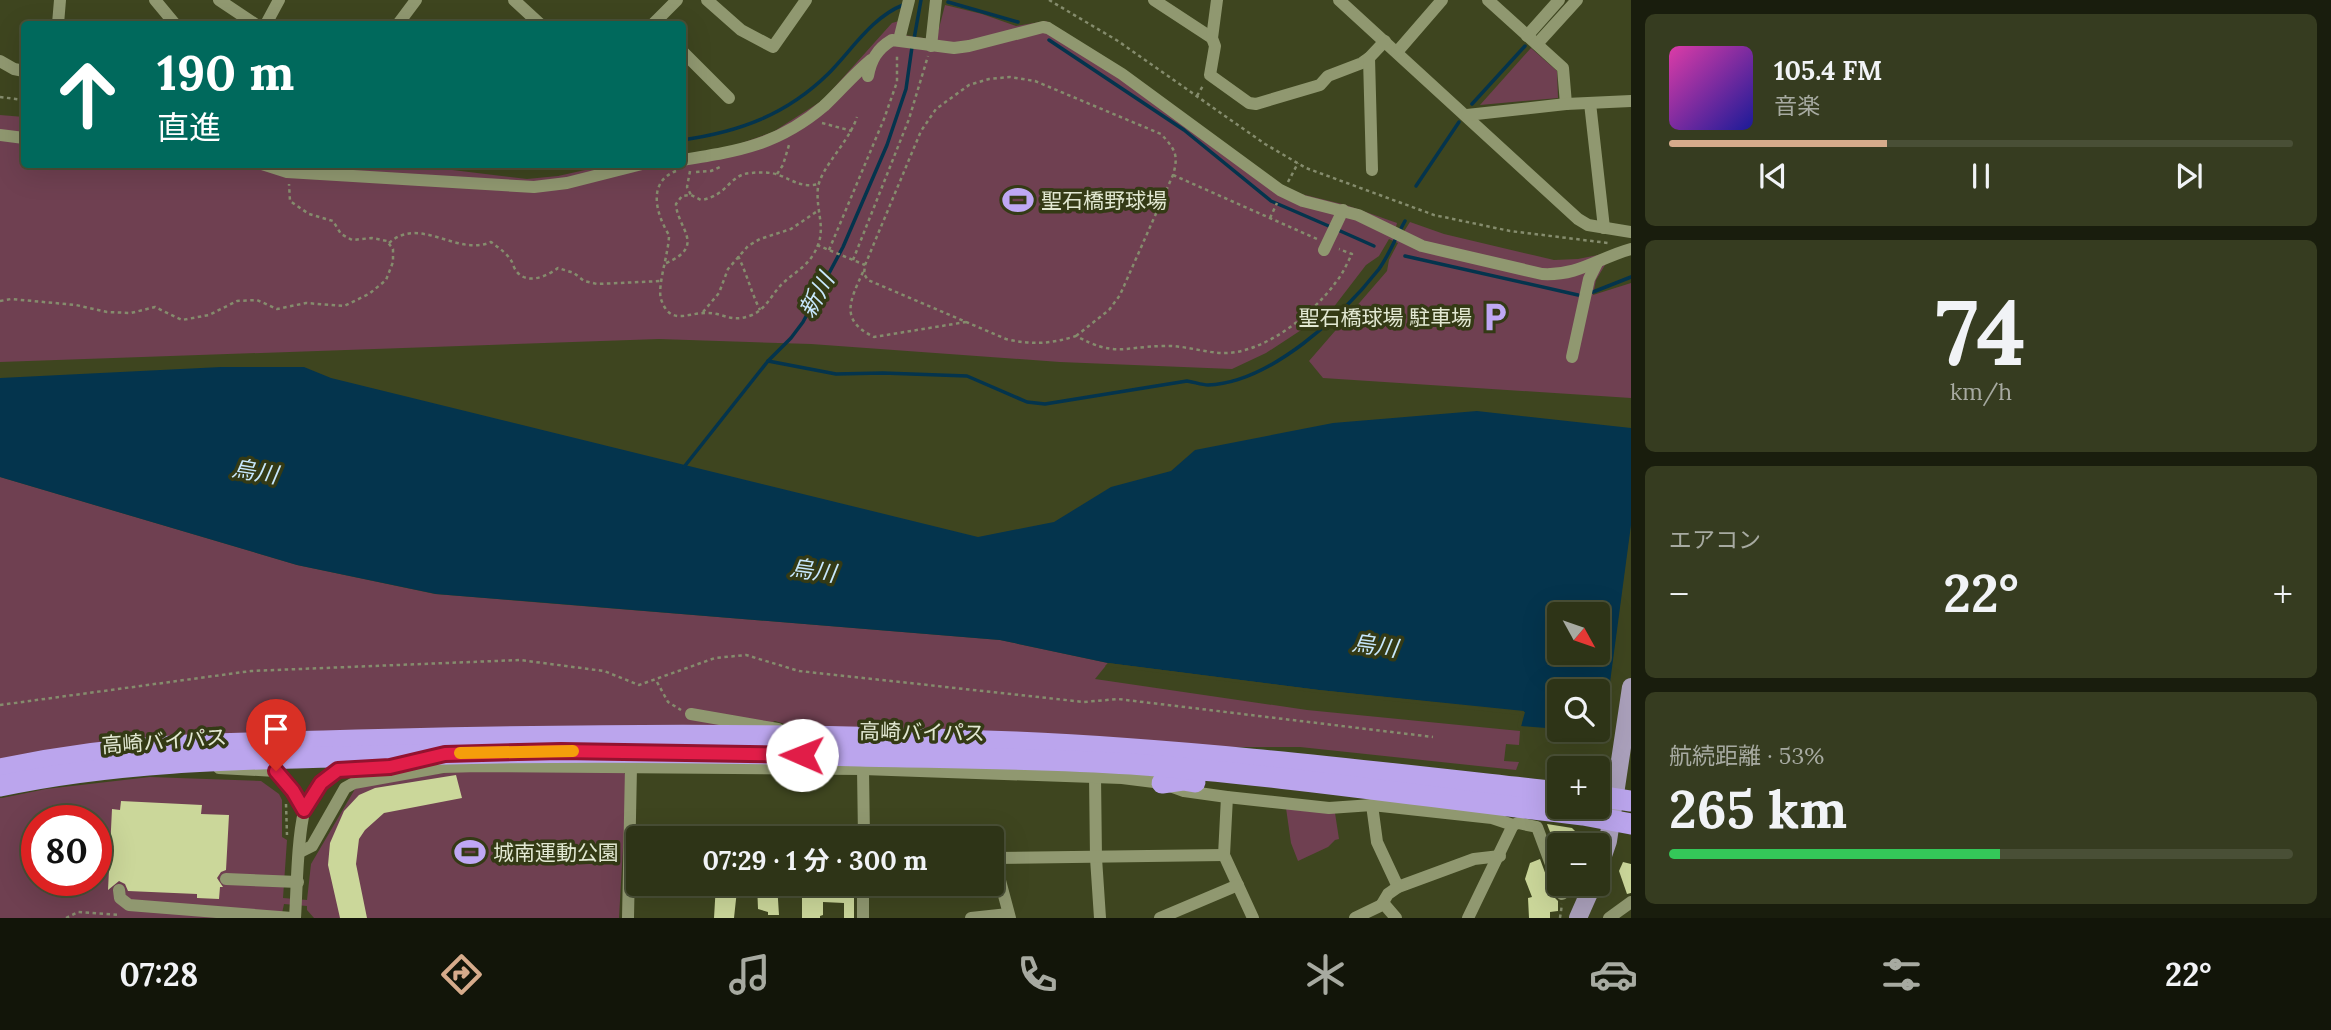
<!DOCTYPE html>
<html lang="ja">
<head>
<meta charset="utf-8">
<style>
  body { margin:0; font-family:Lora,"Noto Sans JP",serif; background:#363c20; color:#f1f3f6; height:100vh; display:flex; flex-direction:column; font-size:26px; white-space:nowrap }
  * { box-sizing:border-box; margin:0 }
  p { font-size:23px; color:#a7aaa1 }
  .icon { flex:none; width:38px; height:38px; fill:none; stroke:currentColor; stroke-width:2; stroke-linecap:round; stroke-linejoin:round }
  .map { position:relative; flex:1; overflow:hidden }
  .drawer { display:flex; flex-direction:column; gap:14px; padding:14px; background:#191d0d; width:700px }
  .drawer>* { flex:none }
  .banner { position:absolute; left:21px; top:21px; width:665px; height:147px; border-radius:7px; box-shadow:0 7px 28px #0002,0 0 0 2px #494f36; background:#00695c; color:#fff; overflow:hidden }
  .needle { width:46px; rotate:130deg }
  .fabs { position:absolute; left:1547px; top:602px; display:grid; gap:14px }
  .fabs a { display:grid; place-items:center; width:63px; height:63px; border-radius:7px; background:#2e3417; box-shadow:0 7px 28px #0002,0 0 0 2px #494f36; font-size:35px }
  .speed { position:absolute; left:21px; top:805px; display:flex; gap:14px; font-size:35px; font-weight:700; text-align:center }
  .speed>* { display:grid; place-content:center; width:91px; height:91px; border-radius:50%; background:#2e3417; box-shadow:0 7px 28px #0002,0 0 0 2px #494f36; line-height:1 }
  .speed .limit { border:10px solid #d22; background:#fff; color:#111 }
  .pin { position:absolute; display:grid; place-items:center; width:60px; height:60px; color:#fff; margin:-72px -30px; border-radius:50% 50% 50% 0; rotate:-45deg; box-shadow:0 0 7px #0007 }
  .pin .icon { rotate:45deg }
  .me { position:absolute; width:77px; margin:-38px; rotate:271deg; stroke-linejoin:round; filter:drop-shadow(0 0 5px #0008) }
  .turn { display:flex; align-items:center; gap:24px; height:147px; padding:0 21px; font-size:32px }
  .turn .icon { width:91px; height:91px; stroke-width:2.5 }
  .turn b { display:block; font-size:49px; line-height:60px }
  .big { font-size:52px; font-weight:700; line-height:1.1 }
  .drawer .tile { flex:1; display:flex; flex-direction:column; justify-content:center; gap:10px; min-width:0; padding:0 24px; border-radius:10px; background:#363c20 }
  .drawer .dial { align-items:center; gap:0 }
  .dial b { font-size:91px; line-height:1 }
  .song { display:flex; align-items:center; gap:21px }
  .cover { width:84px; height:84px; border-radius:10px; background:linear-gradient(135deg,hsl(320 70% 55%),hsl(240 70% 35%)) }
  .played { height:7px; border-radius:4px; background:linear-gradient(90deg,#d6ab8b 35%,#494f36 35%) }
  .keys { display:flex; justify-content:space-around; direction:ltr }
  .heat { display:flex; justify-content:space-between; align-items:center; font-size:38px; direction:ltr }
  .charge { height:10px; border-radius:5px; background:linear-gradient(90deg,#34c759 53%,#494f36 0) }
  .trip { position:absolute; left:626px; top:826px; width:378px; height:70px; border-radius:7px; background:#2e3417; box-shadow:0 7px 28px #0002,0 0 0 2px #494f36; font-weight:700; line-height:70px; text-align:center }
  .tabs { display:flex; height:112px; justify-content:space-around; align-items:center; background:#121509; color:#a7aaa1 }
  .tabs .icon { width:49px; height:49px }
  .tabs .current { color:#d6ab8b }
  .tabs b { font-size:32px; color:#f1f3f6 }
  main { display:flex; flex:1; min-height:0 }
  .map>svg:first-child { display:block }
  .green { fill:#6f4051; fill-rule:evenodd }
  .water { fill:#04344d; fill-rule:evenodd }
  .pier { fill:#3e451f }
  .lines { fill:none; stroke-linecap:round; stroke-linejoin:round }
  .stream { stroke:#04344d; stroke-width:3.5 }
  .building { fill:#cbd79a }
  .path { stroke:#858c6d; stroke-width:2.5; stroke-dasharray:3.5 3.5; stroke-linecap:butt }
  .minor { stroke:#909870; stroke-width:12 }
  .major { stroke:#aaa0bb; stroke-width:18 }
  .highway { stroke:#bba5ed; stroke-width:21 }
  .route-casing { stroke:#92132f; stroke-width:18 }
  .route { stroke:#e11d48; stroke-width:12 }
  .slow { stroke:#f59e0b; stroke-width:12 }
  .labels { text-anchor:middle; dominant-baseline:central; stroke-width:7; stroke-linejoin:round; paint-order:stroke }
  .poi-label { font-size:21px; fill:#e2e8d2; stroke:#343a15; text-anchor:start }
  .street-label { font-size:21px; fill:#e2e8d2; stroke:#343a15 }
  .water-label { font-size:23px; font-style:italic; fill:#c8e8fd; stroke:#343a15 }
</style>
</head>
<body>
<main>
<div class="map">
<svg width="1631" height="918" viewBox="0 0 1631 918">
  <rect width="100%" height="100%" fill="#3e451f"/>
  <g class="green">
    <polygon points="945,5 982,14 1016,26 1046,21 1136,78 1282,185 1301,194 1346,205 1397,223 1396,227 1403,233 1410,222 1444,234 1554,260 1578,259 1603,254 1608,260 1596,280 1593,295 1631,283 1631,398 1323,378 1309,361 1387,271 1389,260 1398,243 1389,239 1379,256 1366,265 1333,308 1321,317 1266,353 1232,369 1060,362 811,344 659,339 0,362 0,115 24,117 24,164 403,164 527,179 558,176 608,165 682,164 773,132 823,100 892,23 899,21 898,34 936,40"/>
    <polygon points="1531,48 1557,71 1558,98 1480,105"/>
    <polygon points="0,477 297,565 435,594 1000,640 1108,663 1095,679 1307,710 1520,731 1519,745 1506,744 1504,761 1519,762 1516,770 1300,747 1218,747 802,729 775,721 760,728 0,759"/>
    <path d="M622,770L627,777L619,918H314L307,910V906L284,904L281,918H0V798H2L46,789L150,777L261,781L279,794L282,800V837L287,840L283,898L307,900L311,864L355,789L368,783L460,771ZM37,821H96V880H37Z"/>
    <polygon points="1286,808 1335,813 1339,839 1335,840 1328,847 1298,861 1291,843"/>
  </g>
  <path class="water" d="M221,367H304L331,378L978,537L1054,522L1111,487L1171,471L1195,450L1333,423L1477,411L1631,428V734L1574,730H1598V691H1559V729L1521,726L1524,711L1319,690L1108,663L1000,640L436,594L297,565L0,477V378ZM1559,614H1598V653H1559Z"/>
  <g class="pier">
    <polygon points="1631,525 1631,737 1603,735"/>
    <polygon points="1108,663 1319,690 1525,712 1520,730 1517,726 1520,715 1319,693 1105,666"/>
  </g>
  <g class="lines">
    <g class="stream">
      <polyline points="948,2 1018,22"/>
      <polyline points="914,39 921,0"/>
      <polyline points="1049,40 1184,130 1271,201 1331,227"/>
      <polyline points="1472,104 1525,46"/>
      <path d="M682,140C739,132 786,115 828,74C851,51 872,17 903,5"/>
      <polyline points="1416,186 1459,122"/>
      <polyline points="1338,230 1374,246"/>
      <polyline points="1405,256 1578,295"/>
      <polyline points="1593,292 1631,277"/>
      <path d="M768,361L836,374L883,373L967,376L1027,402L1045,404L1187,381C1194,382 1202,385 1208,385C1270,383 1343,315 1379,269C1389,255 1396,237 1405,221"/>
      <polyline points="684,467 768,361 791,338 803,322 843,247 887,145 906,89 912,47"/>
    </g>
  </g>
  <g class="building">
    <polygon points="456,775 462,798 384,813 365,830 359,839 356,864 367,918 340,918 328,865 330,843 344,811 359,795 375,788"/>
    <polygon points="121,801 202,805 201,814 229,815 226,870 221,872 217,878 223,887 220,887 219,899 197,898 197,894 128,891 125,884 119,881 108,890 112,809 120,810"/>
    <polygon points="1547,824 1572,828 1578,834 1579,845 1555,845"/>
    <polygon points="1540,859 1554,897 1558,901 1558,911 1550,912 1550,918 1529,918 1528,898 1532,897 1525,879 1530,863"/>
    <polygon points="1623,862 1631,864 1631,893 1627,894 1619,871"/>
    <polygon points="716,884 734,884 734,890 737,890 734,918 714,918"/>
    <polygon points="757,884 777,884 779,915 768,915 768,912 758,909"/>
    <polygon points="802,884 854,884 854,918 844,918 844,903 823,902 823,915 820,916 820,918 802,918"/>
  </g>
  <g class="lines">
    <g class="path">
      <polyline points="1049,0 1118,41 1265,144 1306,168 1434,215 1510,231 1608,243"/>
      <polyline points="1197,96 1204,84"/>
      <polyline points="0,97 24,100"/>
      <polyline points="822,123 852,131"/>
      <path d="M676,171C647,182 656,214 669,235C669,252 657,286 661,299C670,326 687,313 705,313C724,312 730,324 752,315C766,309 772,294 782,284C792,274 805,268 813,255C829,230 815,213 818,187C822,166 849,142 857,117"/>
      <polyline points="690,171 687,187 691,195"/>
      <polyline points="696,172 711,171 720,167"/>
      <polyline points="777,174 783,165 789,145"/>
      <polyline points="1173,175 1317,239"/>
      <polyline points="1288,182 1298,163"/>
      <polyline points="1270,218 1277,203"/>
      <path d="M389,243C420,215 457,257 491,242C499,248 507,253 512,262C512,263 516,272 517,272C528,285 547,276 558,268L574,273L584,281L597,284L662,281"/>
      <polyline points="817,245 865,265"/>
      <polyline points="829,250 884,119 897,82 897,54"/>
      <path d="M738,256C747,274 751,292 760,310"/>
      <polyline points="853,260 909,119 928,56"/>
      <path d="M666,263C707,246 677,228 676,204L682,196L691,195L701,200C728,196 729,174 751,173C759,172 771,172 779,175C794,181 802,188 819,184"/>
      <path d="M863,272C850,301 839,320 874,337L966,322"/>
      <polyline points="0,301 11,299 76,305 107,312 131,313 155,307 182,320 209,315 237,301 257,300 277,309 306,303 344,306 369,294 386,280 393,262 393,249 387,241 372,238 352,240 341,234 333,221 309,214 290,201 289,184"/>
      <polyline points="703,312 719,293 728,269 748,246 760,239 791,229 819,210"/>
      <path d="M1076,336L1109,310L1120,295L1173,175C1179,155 1175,149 1161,134L1035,81L1010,77L989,79L969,85L936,109L921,131L865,265L864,274L868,280L1006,339C1031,345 1051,344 1076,336C1115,357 1122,347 1163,346C1183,345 1202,352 1221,353C1263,355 1313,314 1336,282C1343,274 1347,263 1352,254L1339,249"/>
      <polyline points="657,682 668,702 681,710"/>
      <polyline points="0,705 251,671 520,660 604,671 639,685 715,658 746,655 799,671 1084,702 1118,699 1433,737"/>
      <polyline points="286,804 287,835"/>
      <polyline points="66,918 78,912 120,915"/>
      <polyline points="1560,918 1562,904"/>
    </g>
    <g class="minor">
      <polyline points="155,0 175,24"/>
      <polyline points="219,0 255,24"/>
      <polyline points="514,0 540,24"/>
      <polyline points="707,0 741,30 773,47 806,0"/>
      <polyline points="1154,0 1212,38"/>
      <polyline points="1217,0 1212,38 1215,46 1210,75 1249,103 1256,104 1320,85 1328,76 1362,63 1369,58"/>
      <polyline points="1339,0 1578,219 1588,225 1631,232"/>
      <polyline points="1488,0 1563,68 1566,104"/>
      <polyline points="58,24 60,0"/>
      <polyline points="266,24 279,0"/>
      <polyline points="398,24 416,0"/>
      <polyline points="653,24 677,0"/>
      <polyline points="1527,36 1559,0"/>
      <polyline points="899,40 909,0"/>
      <polyline points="1537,44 1577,0"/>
      <polyline points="931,46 936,0"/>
      <polyline points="682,51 729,98"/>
      <polyline points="1397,52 1442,0"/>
      <polyline points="0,61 14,69 24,71"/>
      <path d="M868,76C871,60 877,49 892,40L954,48L969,46L1043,27L1048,28L1122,74L1280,190L1303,201L1358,215L1422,246L1542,274C1579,276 1598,258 1631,249"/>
      <polyline points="1590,103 1604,228"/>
      <polyline points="1467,115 1566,104 1631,101"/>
      <polyline points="0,135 24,138"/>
      <path d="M682,160C739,151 778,145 824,106C840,91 854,74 871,60"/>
      <polyline points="262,164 287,172 534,187 567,183 642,164"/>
      <polyline points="1372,170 1369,58 1385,41"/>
      <polyline points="1324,250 1343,210"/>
      <polyline points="1572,357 1589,279 1597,263"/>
      <polyline points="691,714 778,729"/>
      <polyline points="219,768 276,771 293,791 304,810"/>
      <polyline points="863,769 864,838"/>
      <polyline points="1095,776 1096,858 1100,918"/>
      <polyline points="1227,797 1224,855 1253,918"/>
      <polyline points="1372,805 1377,842 1398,887"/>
      <polyline points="300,852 312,846 345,788 354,783 443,767 479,766 863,769 1122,778 1162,783 1184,791 1227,797 1329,808 1372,805 1492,818 1513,825 1518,823 1537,827 1562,894"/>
      <polyline points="992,858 1224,855"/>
      <polyline points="994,858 1010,918"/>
      <polyline points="226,879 298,882"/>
      <polyline points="119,890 120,898 129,905 292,918"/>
      <polyline points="1382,904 1388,894 1398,887 1474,859 1500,856"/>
      <path d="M295,918C297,887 297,841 304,812C307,796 324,777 338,770L404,765"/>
      <polyline points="628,918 631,767"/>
      <polyline points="863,918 863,884"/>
      <polyline points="971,918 1008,914"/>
      <polyline points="1160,918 1238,885"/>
      <polyline points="1355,918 1384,904 1396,918"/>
      <polyline points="1468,918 1513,825"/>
      <polyline points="1609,918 1631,902"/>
    </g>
    <g class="major">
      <polyline points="1598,870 1608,841 1631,687"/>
      <polyline points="1578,918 1593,884"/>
    </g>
    <g class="highway">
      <path d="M0,769C62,756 124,748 188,745C464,736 740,730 1016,742C1198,750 1378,772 1559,792"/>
      <polyline points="1162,783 1183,780 1195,782"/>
      <path d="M0,786C136,757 275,759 413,755C562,750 711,752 860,756C951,758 1041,758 1131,764C1282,775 1433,798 1583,815L1631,824"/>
      <polyline points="1598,796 1631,801"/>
    </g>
  </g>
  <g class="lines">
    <g class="route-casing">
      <polyline id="route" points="276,771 293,791 304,810 321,783 338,770 390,767 445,754 561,751 802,755"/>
    </g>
    <use href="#route" class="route"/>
    <polyline class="slow" points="460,753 573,751"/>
  </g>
  <defs>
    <g id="stadium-bare" transform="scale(2.415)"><path d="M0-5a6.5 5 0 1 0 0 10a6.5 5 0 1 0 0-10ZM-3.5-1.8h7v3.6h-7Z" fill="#bfa8f4" stroke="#343a15" stroke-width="2.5" paint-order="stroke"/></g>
    <g id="parking-bare" transform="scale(2.415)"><path d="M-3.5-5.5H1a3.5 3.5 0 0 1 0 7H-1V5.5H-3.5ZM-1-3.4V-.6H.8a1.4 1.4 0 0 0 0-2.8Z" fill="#bfa8f4" stroke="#343a15" stroke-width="2.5" paint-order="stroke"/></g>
  </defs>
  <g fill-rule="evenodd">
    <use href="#stadium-bare" x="1018" y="200"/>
    <use href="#parking-bare" x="1495" y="317"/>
    <use href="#stadium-bare" x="470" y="852"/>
  </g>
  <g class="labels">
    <g class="poi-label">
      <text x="1041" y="200">聖石橋野球場</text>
      <text x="1472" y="317" text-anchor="end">聖石橋球場 駐車場</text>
      <text x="493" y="852">城南運動公園</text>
    </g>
    <g class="street-label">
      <text transform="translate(922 732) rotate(1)">高崎バイパス</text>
      <text transform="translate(164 741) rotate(-4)">高崎バイパス</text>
    </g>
    <g class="water-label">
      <text transform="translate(816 295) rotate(-61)">新川</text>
      <text transform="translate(255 471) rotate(9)">烏川</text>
      <text transform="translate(813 570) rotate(8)">烏川</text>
      <text transform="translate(1375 645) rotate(8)">烏川</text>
    </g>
  </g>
</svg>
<div class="fabs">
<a><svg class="needle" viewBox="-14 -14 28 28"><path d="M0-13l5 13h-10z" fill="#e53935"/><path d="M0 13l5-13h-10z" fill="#a7aaa1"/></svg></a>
<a><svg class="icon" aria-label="search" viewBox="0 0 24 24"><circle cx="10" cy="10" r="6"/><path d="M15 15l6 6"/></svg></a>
<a>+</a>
<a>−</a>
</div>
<div class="speed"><div class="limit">80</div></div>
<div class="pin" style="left:276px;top:771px;background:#d93025"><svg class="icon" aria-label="arrive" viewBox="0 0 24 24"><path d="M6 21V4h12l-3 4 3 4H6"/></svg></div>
<svg class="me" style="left:802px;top:755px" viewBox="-20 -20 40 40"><circle r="19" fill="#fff"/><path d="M0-13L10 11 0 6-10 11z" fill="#e11d48"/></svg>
<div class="trip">07:29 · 1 分 · 300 m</div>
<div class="banner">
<div class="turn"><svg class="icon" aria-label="ahead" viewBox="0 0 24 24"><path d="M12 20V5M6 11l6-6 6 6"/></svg><div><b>190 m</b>直進</div></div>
</div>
</div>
<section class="drawer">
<div class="tile">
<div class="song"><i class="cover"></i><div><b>105.4 FM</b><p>音楽</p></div></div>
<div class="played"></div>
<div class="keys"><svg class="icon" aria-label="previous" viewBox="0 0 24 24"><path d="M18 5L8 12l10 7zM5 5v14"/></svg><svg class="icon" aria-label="pause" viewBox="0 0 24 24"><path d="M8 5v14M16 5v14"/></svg><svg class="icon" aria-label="next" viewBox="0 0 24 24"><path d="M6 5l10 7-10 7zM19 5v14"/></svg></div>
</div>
<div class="tile dial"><b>74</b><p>km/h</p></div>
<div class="tile"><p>エアコン</p>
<div class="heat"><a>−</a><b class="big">22°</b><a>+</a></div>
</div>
<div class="tile"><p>航続距離 · 53%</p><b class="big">265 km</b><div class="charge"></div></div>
</section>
</main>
<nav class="tabs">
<b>07:28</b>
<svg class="icon current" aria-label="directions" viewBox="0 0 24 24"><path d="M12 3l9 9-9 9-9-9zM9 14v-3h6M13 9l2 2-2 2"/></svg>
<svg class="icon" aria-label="music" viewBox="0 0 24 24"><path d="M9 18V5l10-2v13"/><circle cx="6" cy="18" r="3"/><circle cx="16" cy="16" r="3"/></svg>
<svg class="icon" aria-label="phone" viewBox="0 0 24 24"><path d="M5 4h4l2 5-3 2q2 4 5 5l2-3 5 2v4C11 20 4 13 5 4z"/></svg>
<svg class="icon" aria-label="climate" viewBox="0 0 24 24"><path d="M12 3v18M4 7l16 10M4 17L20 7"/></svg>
<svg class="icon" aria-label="car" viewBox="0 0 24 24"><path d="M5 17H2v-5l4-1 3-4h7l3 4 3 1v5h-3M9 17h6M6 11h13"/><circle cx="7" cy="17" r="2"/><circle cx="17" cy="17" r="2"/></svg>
<svg class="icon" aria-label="filters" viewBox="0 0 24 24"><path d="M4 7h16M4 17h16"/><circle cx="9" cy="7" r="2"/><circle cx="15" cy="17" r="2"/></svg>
<b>22°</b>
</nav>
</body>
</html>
